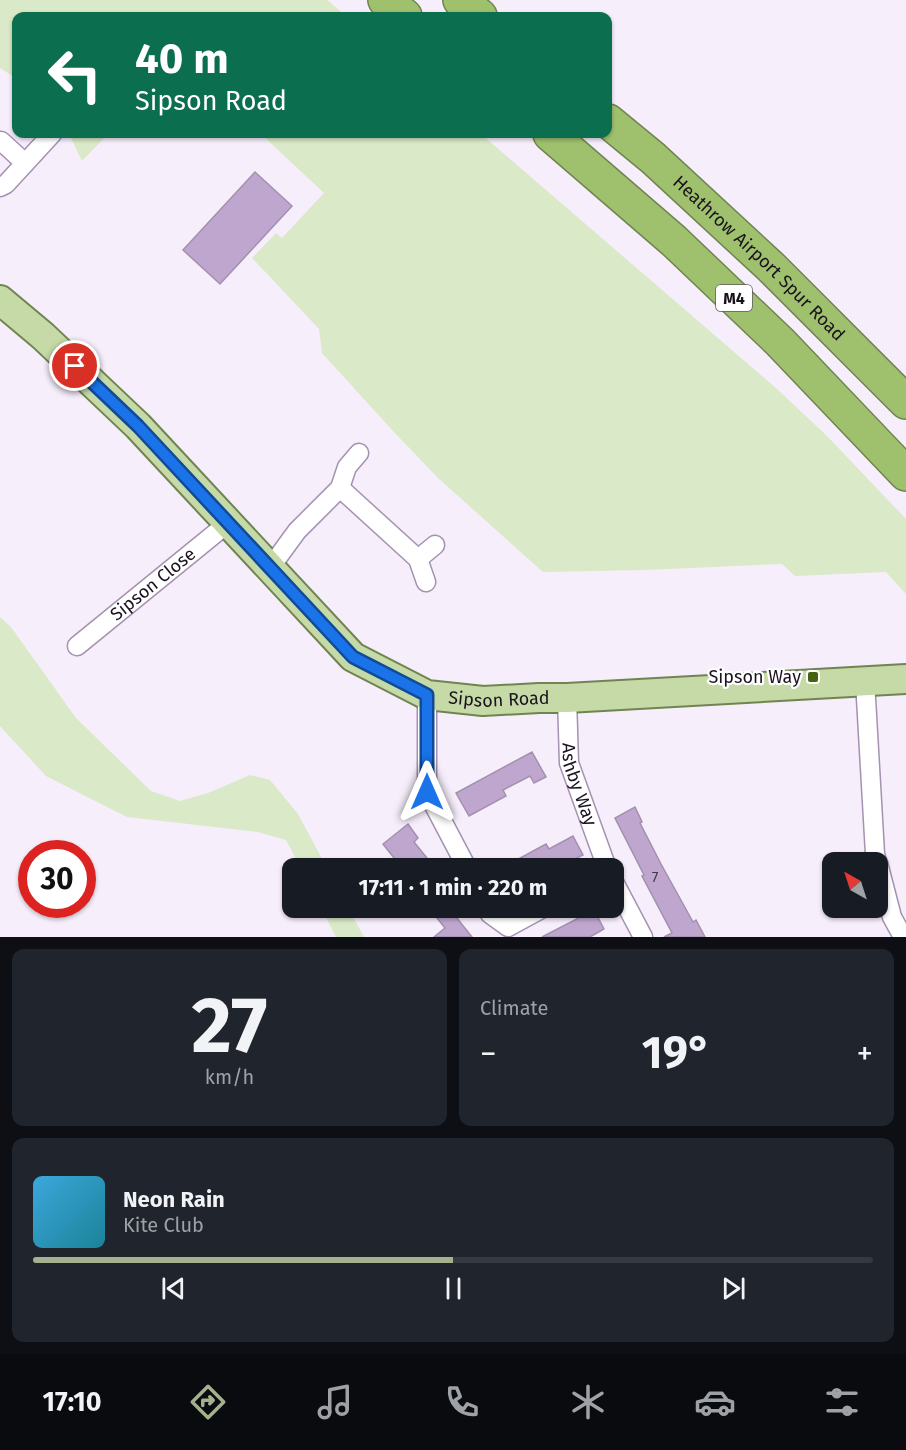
<!DOCTYPE html>
<html lang="en">
<head>
<meta charset="utf-8">
<style>
  body { margin:0; font-family:"Fira Sans",sans-serif; background:#20242c; color:#f1f3f6; height:100vh; display:flex; flex-direction:column; font-size:22px; white-space:nowrap }
  * { box-sizing:border-box; margin:0 }
  p { font-size:20px; color:#9ea1a6 }
  .icon { flex:none; width:33px; height:33px; fill:none; stroke:currentColor; stroke-width:2; stroke-linecap:round; stroke-linejoin:round }
  .map { position:relative; height:937px; overflow:hidden }
  .side { display:flex; flex-direction:column; gap:12px; padding:12px; background:#0d0f14; flex:1 }
  .side>* { flex:none }
  .hud { position:absolute; left:12px; top:12px; width:600px; height:126px; border-radius:12px; box-shadow:0 2px 4px #0004; background:#0b6e4f; color:#fff; overflow:hidden }
  .needle { width:39px; rotate:321deg }
  .tools { position:absolute; left:822px; top:852px; display:grid; gap:12px }
  .tools a { display:grid; place-items:center; width:66px; height:66px; border-radius:12px; background:#171b24; box-shadow:0 2px 4px #0004; font-size:30px }
  .speed { position:absolute; left:18px; top:840px; display:flex; gap:12px; font-size:30px; font-weight:700; text-align:center }
  .speed>* { display:grid; place-content:center; width:78px; height:78px; border-radius:50%; background:#171b24; box-shadow:0 2px 4px #0004; line-height:1 }
  .speed .limit { border:9px solid #d22; background:#fff; color:#111 }
  .pin { position:absolute; display:grid; place-items:center; width:51px; height:51px; color:#fff; margin:-26px; border:3px solid #fff; border-radius:50%; box-shadow:0 2px 6px #0007 }
  .me { position:absolute; width:66px; margin:-33px; rotate:0deg; stroke-linejoin:round; filter:drop-shadow(0 0 4px #0008) }
  .turn { display:flex; align-items:center; gap:21px; height:126px; padding:0 24px; font-size:27px }
  .turn .icon { width:78px; height:78px; stroke-width:2.5 }
  .turn b { display:block; font-size:42px; line-height:51px }
  .big { font-size:45px; font-weight:700; line-height:1.1 }
  .side .widget { flex:1; display:flex; flex-direction:column; justify-content:center; gap:9px; min-width:0; padding:0 21px; border-radius:12px; background:#20242c }
  .side .dial { align-items:center; gap:0 }
  .dial b { font-size:78px; line-height:1 }
  .song { display:flex; align-items:center; gap:18px }
  .cover { width:72px; height:72px; border-radius:9px; background:linear-gradient(135deg,hsl(200 70% 55%),hsl(190 70% 35%)) }
  .played { height:6px; border-radius:3px; background:linear-gradient(90deg,#a4b18f 50%,#363941 50%) }
  .keys { display:flex; justify-content:space-around; direction:ltr }
  .heat { display:flex; justify-content:space-between; align-items:center; font-size:33px; direction:ltr }
  .side .tiles { flex:1; display:grid; gap:12px; grid-template-columns:1fr 1fr }
  .widget:last-child { grid-column:span 2 }
  .trip { position:absolute; left:282px; top:858px; width:342px; height:60px; border-radius:12px; background:#171b24; box-shadow:0 2px 4px #0004; font-weight:700; line-height:60px; text-align:center }
  .tabs { display:flex; height:96px; justify-content:space-around; align-items:center; background:#090b0e; color:#9ea1a6 }
  .tabs .icon { width:42px; height:42px }
  .tabs .active { color:#a4b18f }
  .tabs b { font-size:27px; color:#f1f3f6 }
  .map>svg:first-child { display:block }
  .green { fill:#dae9c7 }
  .building { fill:#bfa6cf; stroke:#a390ae; stroke-width:1.5 }
  .lines { fill:none; stroke-linecap:round; stroke-linejoin:round }
  .street-casing { stroke:#a592b0; stroke-width:21 }
  .primary-casing { stroke:#708451; stroke-width:32 }
  .highway-casing { stroke:#708451; stroke-width:36 }
  .street { stroke:#fff; stroke-width:18 }
  .primary { stroke:#c5daa7; stroke-width:28 }
  .highway { stroke:#9fc16d; stroke-width:33 }
  .route-casing { stroke:#114b97; stroke-width:15 }
  .route { stroke:#1a73e8; stroke-width:10 }
  .poi-dot { fill:#466112; stroke:#fff; stroke-width:2 }
  .labels { text-anchor:middle; dominant-baseline:central; stroke-width:4.5; stroke-linejoin:round; paint-order:stroke }
  .number-label { font-size:15px; fill:#43384a }
  .shield { fill:#fff; stroke:#5f5a62; stroke-width:1.5 }
  .shield-label { font-size:16px; font-weight:bold; fill:#1a131e }
  .street-label { font-size:18px; fill:#1a131e; stroke:#fff }
  .poi-label { font-size:18px; fill:#1a131e; stroke:#fff; text-anchor:end }
</style>
</head>
<body>
<div class="map">
<svg width="906" height="937" viewBox="0 0 906 937">
  <rect width="100%" height="100%" fill="#f6eefb"/>
  <g class="green">
    <polygon points="0,0 327,0 346,16 16,16 16,78 0,68"/>
    <polygon points="72,134 108,134 82,161 70,136"/>
    <polygon points="261,134 481,134 777,389 827,436 906,519 906,594 886,572 795,576 782,564 644,570 543,572 438,478 393,431 322,353 319,329 252,258 276,233 282,238 324,193"/>
    <polygon points="0,617 11,627 76,718 151,791 180,801 208,793 250,775 270,780 298,814 327,868 301,868 286,840 258,832 127,817 46,776 0,726"/>
    <polygon points="321,908 348,908 364,937 336,937"/>
  </g>
  <g class="building">
    <polygon points="255,172 292,206 220,284 183,250"/>
    <polygon points="532,752 546,777 534,783 530,776 503,790 506,796 469,816 456,793"/>
    <polygon points="635,807 642,822 640,823 661,864 693,922 696,920 705,937 664,937 672,933 642,876 644,875 615,818"/>
    <polygon points="408,824 418,838 414,842 435,868 402,868 383,844"/>
    <polygon points="573,836 583,855 557,868 502,868 546,844 549,849"/>
    <polygon points="429,908 449,908 472,937 434,937 445,928"/>
    <polygon points="594,910 604,929 590,937 542,937"/>
  </g>
  <g class="lines">
    <g class="street-casing">
      <g id="street">
        <polyline points="1,141 25,163"/>
        <polyline points="0,187 6,184 52,134"/>
        <polyline points="340,488 418,559 426,582"/>
        <polyline points="418,559 435,545"/>
        <polyline points="270,568 297,531 340,488 347,467 359,453"/>
        <path id="s1" d="M77,646L228,523"/>
        <polyline points="865,681 875,854 877,862"/>
        <polyline points="427,695 427,792 467,868"/>
        <path id="s2" d="M567,698L569,763L607,868"/>
        <polyline points="878,863 892,917 903,937"/>
        <polyline points="614,882 643,937"/>
        <polyline points="487,908 490,914 508,927 543,908"/>
      </g>
    </g>
    <g class="primary-casing">
      <g id="primary">
        <path id="s3" d="M0,300L43,336L138,426L353,657L427,695L483,701L539,698H567L906,679"/>
      </g>
    </g>
    <g class="highway-casing">
      <g id="highway">
        <polyline points="385,0 405,16"/>
        <polyline points="460,0 480,16"/>
        <path id="s4" d="M608,121L653,158L771,267L906,402"/>
        <polyline points="550,134 674,241 780,342 906,474"/>
      </g>
    </g>
    <use href="#street" class="street"/>
    <use href="#primary" class="primary"/>
    <use href="#highway" class="highway"/>
  </g>
  <g class="lines">
    <g class="route-casing">
      <polyline id="route" points="75,366 138,426 353,657 427,695 427,792"/>
    </g>
    <use href="#route" class="route"/>
  </g>
  <rect class="poi-dot" x="807" y="671" width="12" height="12" rx="3"/>
  <g class="labels">
    <g class="number-label">
      <text x="655" y="877">7</text>
    </g>
    <rect class="shield" x="716" y="285" width="36" height="26" rx="4.5"/>
    <g class="shield-label">
      <text x="734" y="298">M4</text>
    </g>
    <g class="street-label">
      <text stroke="none"><textPath href="#s4" startOffset="204">Heathrow Airport Spur Road</textPath></text>
      <text stroke="none"><textPath href="#s1" startOffset="98">Sipson Close</textPath></text>
      <text stroke="none"><textPath href="#s3" startOffset="658">Sipson Road</textPath></text>
      <text stroke="none"><textPath href="#s2" startOffset="88">Ashby Way</textPath></text>
    </g>
    <g class="poi-label">
      <text x="801" y="677">Sipson Way</text>
    </g>
  </g>
</svg>
<div class="tools">
<a><svg class="needle" viewBox="-14 -14 28 28"><path d="M0-13l5 13h-10z" fill="#e53935"/><path d="M0 13l5-13h-10z" fill="#9ea1a6"/></svg></a>
</div>
<div class="speed"><div class="limit">30</div></div>
<div class="pin" style="left:75px;top:366px;background:#d93025"><svg class="icon" aria-label="arrive" viewBox="0 0 24 24"><path d="M6 21V4h12l-3 4 3 4H6"/></svg></div>
<svg class="me" style="left:427px;top:792px" viewBox="-20 -20 40 40"><path d="M0-17L14 15 0 8-14 15z" fill="#1a73e8" stroke="#fff" stroke-width="4"/></svg>
<div class="trip">17:11 · 1 min · 220 m</div>
<div class="hud">
<div class="turn"><svg class="icon" aria-label="left" viewBox="0 0 24 24"><path d="M17 20v-9H6M10 6l-5 5 5 5"/></svg><div><b>40 m</b>Sipson Road</div></div>
</div>
</div>
<section class="side">
<div class="tiles">
<div class="widget dial"><b>27</b><p>km/h</p></div>
<div class="widget"><p>Climate</p>
<div class="heat"><a>−</a><b class="big">19°</b><a>+</a></div>
</div>
<div class="widget">
<div class="song"><i class="cover"></i><div><b>Neon Rain</b><p>Kite Club</p></div></div>
<div class="played"></div>
<div class="keys"><svg class="icon" aria-label="previous" viewBox="0 0 24 24"><path d="M18 5L8 12l10 7zM5 5v14"/></svg><svg class="icon" aria-label="pause" viewBox="0 0 24 24"><path d="M8 5v14M16 5v14"/></svg><svg class="icon" aria-label="next" viewBox="0 0 24 24"><path d="M6 5l10 7-10 7zM19 5v14"/></svg></div>
</div>
</div>
</section>
<nav class="tabs">
<b>17:10</b>
<svg class="icon active" aria-label="directions" viewBox="0 0 24 24"><path d="M12 3l9 9-9 9-9-9zM9 14v-3h6M13 9l2 2-2 2"/></svg>
<svg class="icon" aria-label="music" viewBox="0 0 24 24"><path d="M9 18V5l10-2v13"/><circle cx="6" cy="18" r="3"/><circle cx="16" cy="16" r="3"/></svg>
<svg class="icon" aria-label="phone" viewBox="0 0 24 24"><path d="M5 4h4l2 5-3 2q2 4 5 5l2-3 5 2v4C11 20 4 13 5 4z"/></svg>
<svg class="icon" aria-label="climate" viewBox="0 0 24 24"><path d="M12 3v18M4 7l16 10M4 17L20 7"/></svg>
<svg class="icon" aria-label="car" viewBox="0 0 24 24"><path d="M5 17H2v-5l4-1 3-4h7l3 4 3 1v5h-3M9 17h6M6 11h13"/><circle cx="7" cy="17" r="2"/><circle cx="17" cy="17" r="2"/></svg>
<svg class="icon" aria-label="filters" viewBox="0 0 24 24"><path d="M4 7h16M4 17h16"/><circle cx="9" cy="7" r="2"/><circle cx="15" cy="17" r="2"/></svg>
</nav>
</body>
</html>
